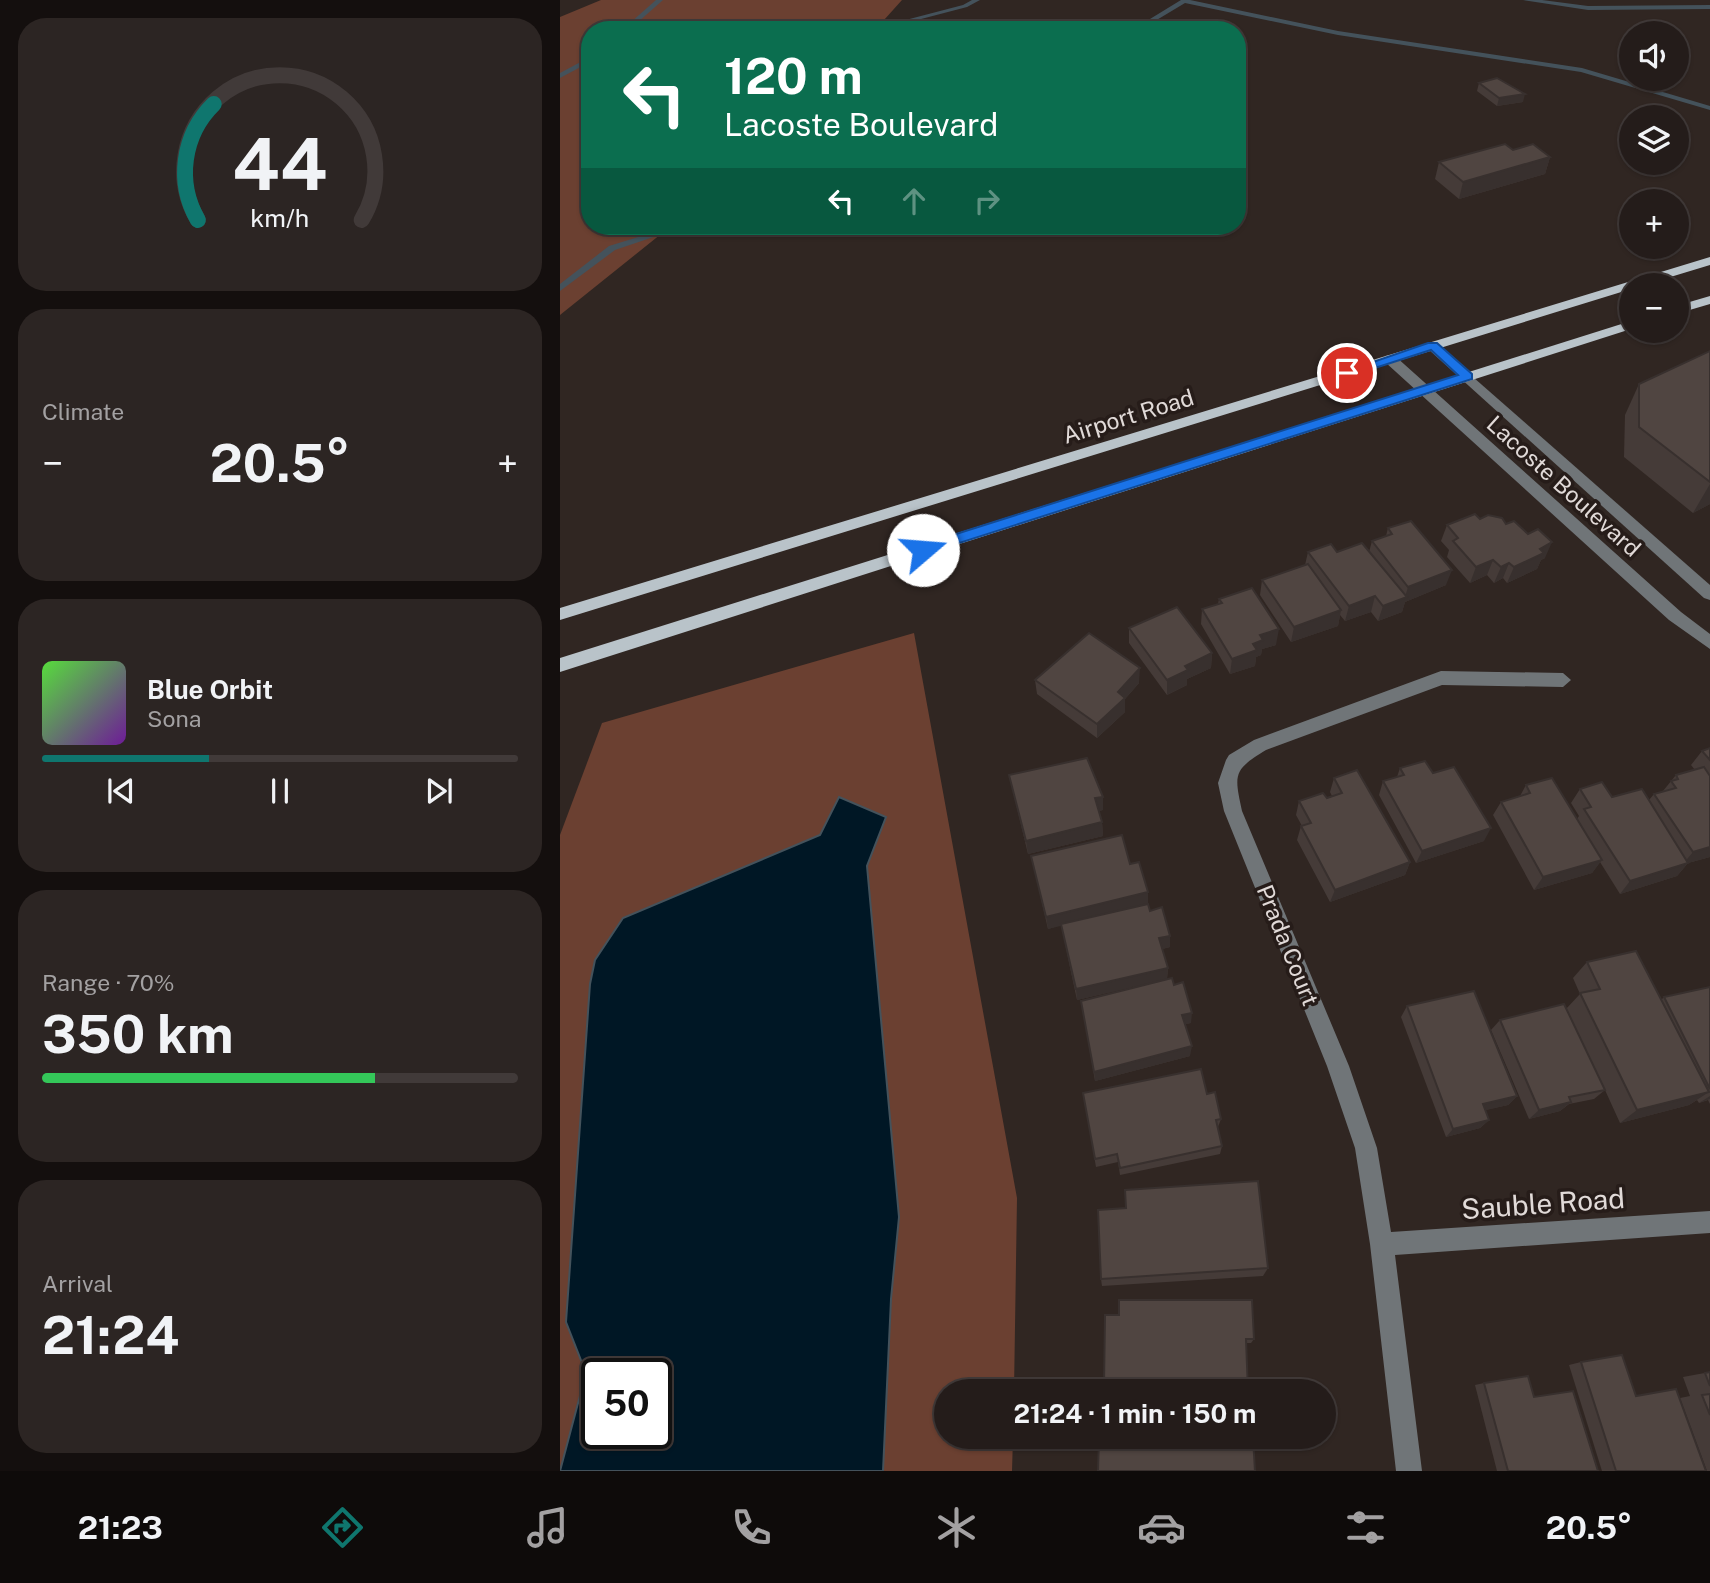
<!DOCTYPE html>
<html lang="en">
<head>
<meta charset="utf-8">
<style>
  body { margin:0; font-family:"Public Sans",sans-serif; background:#2c2523; color:#f1f3f6; height:100vh; display:flex; flex-direction:column; font-size:26px; white-space:nowrap }
  * { box-sizing:border-box; margin:0 }
  p { font-size:23px; color:#a3a1a2 }
  .icon { flex:none; width:38px; height:38px; fill:none; stroke:currentColor; stroke-width:2; stroke-linecap:round; stroke-linejoin:round }
  .map { position:relative; flex:1; overflow:hidden }
  .panel { display:flex; flex-direction:column; gap:18px; padding:18px; background:#140f0e; width:560px }
  .panel>* { flex:none }
  .top-card { position:absolute; left:21px; top:21px; width:665px; height:214px; border-radius:28px; box-shadow:0 2px 5px #0004,0 0 0 2px #413a39; background:#0b6e4f; color:#fff; overflow:hidden }
  .fabs { position:absolute; left:1059px; top:21px; display:grid; gap:14px }
  .fabs a { display:grid; place-items:center; width:70px; height:70px; border-radius:50%; background:#241c1a; box-shadow:0 2px 5px #0004,0 0 0 2px #413a39; font-size:35px }
  .speed { position:absolute; left:21px; top:1358px; display:flex; gap:14px; font-size:35px; font-weight:700; text-align:center }
  .speed>* { display:grid; place-content:center; width:91px; height:91px; border-radius:50%; background:#241c1a; box-shadow:0 2px 5px #0004,0 0 0 2px #413a39; line-height:1 }
  .speed .limit { border:4px solid #111; border-radius:10px; background:#fff; color:#111 }
  .pin { position:absolute; display:grid; place-items:center; width:60px; height:60px; color:#fff; margin:-30px; border:4px solid #fff; border-radius:50%; box-shadow:0 2px 7px #0007 }
  .me { position:absolute; width:77px; margin:-38px; rotate:72deg; stroke-linejoin:round; filter:drop-shadow(0 0 5px #0008) }
  .turn { display:flex; align-items:center; gap:24px; height:147px; padding:0 28px; font-size:32px }
  .turn .icon { width:91px; height:91px; stroke-width:2.5 }
  .turn b { display:block; font-size:49px; line-height:60px }
  .lanes { display:flex; align-items:center; height:66px; padding:0 28px; background:#0003; justify-content:center; gap:35px; direction:ltr }
  .lanes .off { opacity:.35 }
  .big { font-size:52px; font-weight:700; line-height:1.1 }
  .panel .tile { flex:1; display:flex; flex-direction:column; justify-content:center; gap:10px; min-width:0; padding:0 24px; border-radius:28px; background:#2c2523 }
  .panel .dial { align-items:center; gap:0 }
  .dial svg { height:182px; overflow:visible; fill:none; stroke:#413a39; stroke-width:7; stroke-linecap:round; text-anchor:middle }
  .dial text { fill:#f1f3f6; stroke:none }
  .song { display:flex; align-items:center; gap:21px }
  .cover { width:84px; height:84px; border-radius:10px; background:linear-gradient(135deg,hsl(110 70% 55%),hsl(280 70% 35%)) }
  .played { height:7px; border-radius:4px; background:linear-gradient(90deg,#0f766e 35%,#413a39 35%) }
  .keys { display:flex; justify-content:space-around; direction:ltr }
  .heat { display:flex; justify-content:space-between; align-items:center; font-size:38px; direction:ltr }
  .charge { height:10px; border-radius:5px; background:linear-gradient(90deg,#34c759 70%,#413a39 0) }
  .trip { position:absolute; left:374px; top:1379px; width:402px; height:70px; border-radius:35px; background:#241c1a; box-shadow:0 2px 5px #0004,0 0 0 2px #413a39; font-weight:700; line-height:70px; text-align:center }
  .dock { display:flex; height:112px; justify-content:space-around; align-items:center; background:#0e0b0a; color:#a3a1a2 }
  .dock .icon { width:49px; height:49px }
  .dock .selected { color:#0f766e }
  .dock b { font-size:32px; color:#f1f3f6 }
  main { display:flex; flex:1; min-height:0 }
  .map>svg:first-child { display:block }
  .green { fill:#6b4031; fill-rule:evenodd }
  .water { fill:#001725; stroke:#44525b; stroke-width:2; fill-rule:evenodd }
  .lines { fill:none; stroke-linecap:round; stroke-linejoin:round }
  .stream { fill:#44525b; fill-rule:evenodd }
  .minor { fill:#707578; fill-rule:evenodd }
  .major { fill:#b9c3c9; fill-rule:evenodd }
  .wall { fill:#453b38 }
  .shaded-wall { fill:#38302e }
  .building { fill:#504541; stroke:#38302e; stroke-width:2 }
  .route { fill:#1a73e8; stroke:#114b97; stroke-width:2 }
  .labels { text-anchor:middle; dominant-baseline:central; stroke-width:7; stroke-linejoin:round; paint-order:stroke }
  .street-label { font-size:23px; fill:#e1dad8; stroke:#261c19 }
  .near-street-label { font-size:28px; fill:#e1dad8; stroke:#261c19 }
</style>
</head>
<body>
<main>
<section class="panel">
<div class="tile dial"><svg viewBox="0 0 100 80">
<path d="M14 69A42 42 0 1 1 86 69"/>
<path d="M14 69A42 42 0 0 1 21 18" stroke="#0f766e"/>
<text x="50" y="56" font-size="32" font-weight="700">44</text>
<text x="50" y="72" font-size="11">km/h</text>
</svg></div>
<div class="tile"><p>Climate</p>
<div class="heat"><a>−</a><b class="big">20.5°</b><a>+</a></div>
</div>
<div class="tile">
<div class="song"><i class="cover"></i><div><b>Blue Orbit</b><p>Sona</p></div></div>
<div class="played"></div>
<div class="keys"><svg class="icon" aria-label="previous" viewBox="0 0 24 24"><path d="M18 5L8 12l10 7zM5 5v14"/></svg><svg class="icon" aria-label="pause" viewBox="0 0 24 24"><path d="M8 5v14M16 5v14"/></svg><svg class="icon" aria-label="next" viewBox="0 0 24 24"><path d="M6 5l10 7-10 7zM19 5v14"/></svg></div>
</div>
<div class="tile"><p>Range · 70%</p><b class="big">350 km</b><div class="charge"></div></div>
<div class="tile"><p>Arrival</p><b class="big">21:24</b></div>
</section>
<div class="map">
<svg width="1150" height="1471" viewBox="0 0 1150 1471">
  <rect width="100%" height="100%" fill="#302622"/>
  <g class="green">
    <polygon points="41,0 342,0 315,30 30,30 30,226 111,226 0,315 0,17"/>
    <path d="M354,633L457,1198L454,1391H387V1437H453L452,1471H0V835L42,723ZM37,1374H96V1433H37Z"/>
  </g>
  <path class="water" d="M279,797L326,817L307,866L339,1217L331,1299L323,1471H0L26,1373L6,1322L30,984L35,960L63,918L260,835ZM37,1374H96V1433H37Z"/>
  <g class="lines">
    <g class="stream">
      <polygon points="96,0 103,0 69,30 62,30"/>
      <polygon points="412,0 420,0 407,7 342,24 339,30 332,30 338,22 403,5"/>
      <polygon points="621,0 630,0 778,31 1022,68 1150,106 1150,110 1021,72 778,35 625,3 580,30 572,30"/>
      <polygon points="963,0 982,0 1028,6 1150,5 1150,9 1028,10"/>
      <polygon points="30,57 30,62 0,78 0,73"/>
      <polygon points="114,226 126,226 55,250 0,291 0,284 49,246"/>
    </g>
    <g class="minor">
      <polygon points="873,342 1150,585 1150,600 1144,598 868,349 868,343"/>
      <polygon points="830,355 835,356 1121,612 1150,634 1150,649 1109,620 825,362 825,356"/>
      <path d="M881,671L1003,673L1011,680L1003,687L882,685L706,750C673,770 674,774 682,811L789,1066L817,1148L831,1232L1150,1211V1233L835,1255L862,1471H836L810,1244L795,1148L767,1066L664,811L658,783L666,760L669,755L694,740Z"/>
    </g>
    <g class="major">
      <polygon points="1150,257 1150,265 1084,285 1071,285 1071,289 0,620 0,608"/>
      <polygon points="1150,296 1150,304 1116,314 1116,306"/>
      <polygon points="1071,321 1071,329 0,672 0,658"/>
    </g>
  </g>
  <g class="wall">
    <polygon points="919,83 963,102 937,106 917,91"/>
    <polygon points="953,150 990,157 985,174 899,199 875,179 879,162"/>
    <polygon points="1150,351 1150,504 1133,513 1064,457 1065,415 1079,384"/>
    <polygon points="920,519 946,524 985,558 981,560 977,569 947,583 943,578 934,583 927,575 910,583 887,557 889,550 881,541 887,525"/>
    <polygon points="828,528 886,585 845,602 842,612 818,621 811,612 785,621 780,615 778,626 731,642 700,595 702,580 745,565 748,552 809,552 812,541 826,536"/>
    <polygon points="659,599 716,645 702,649 701,655 696,657 695,666 670,674 641,624 642,609 658,604"/>
    <polygon points="569,628 652,653 651,668 627,679 627,685 607,695 569,643"/>
    <polygon points="475,680 579,683 565,699 565,712 537,738 477,694"/>
    <polygon points="1150,748 1150,857 1128,863 1117,876 1060,894 1040,862 1032,873 974,890 933,815 941,802 960,796 966,785 1017,819 1019,816 1011,803 1020,789 1052,797 1089,800 1094,794 1103,791 1116,775 1135,770 1131,765 1142,751"/>
    <polygon points="840,768 873,773 924,841 856,863 819,795 823,781 837,777"/>
    <polygon points="449,775 543,797 543,810 538,811 542,822 543,836 468,854"/>
    <polygon points="774,778 850,862 845,875 770,902 737,840 741,826 742,826 736,815 739,801 767,798 772,796 770,792"/>
    <polygon points="471,856 570,864 590,911 610,936 610,947 602,949 608,968 607,979 517,1000 501,925 488,929"/>
    <polygon points="1027,962 1101,1000 1104,997 1150,987 1150,1104 1148,1100 1139,1103 1137,1100 1129,1105 1060,1123 1045,1090 1034,1099 1009,1104 1000,1111 969,1119 931,1030 940,1020 1006,1009 1020,994 1013,978"/>
    <polygon points="521,1001 631,1023 625,1024 630,1056 535,1081"/>
    <polygon points="847,1006 957,1096 948,1105 925,1110 929,1120 920,1128 886,1137 841,1017"/>
    <polygon points="523,1093 647,1094 661,1119 658,1127 662,1146 660,1154 560,1175 558,1162 536,1167"/>
    <polygon points="708,1268 703,1276 542,1286 541,1279"/>
    <polygon points="545,1315 694,1339 691,1343 686,1343 688,1391 604,1391 604,1388 545,1388"/>
    <polygon points="1021,1362 1076,1396 1146,1471 1042,1471 1009,1365"/>
    <polygon points="1150,1372 1150,1471 1147,1471 1120,1398 1130,1396 1123,1377"/>
    <polygon points="924,1383 974,1397 1038,1471 937,1471 915,1385"/>
  </g>
  <g class="shaded-wall">
    <polygon points="965,94 963,102 937,106 939,98"/>
    <polygon points="990,157 985,174 899,199 903,182"/>
    <polygon points="1150,484 1150,504 1133,513"/>
    <polygon points="992,542 985,558 981,560 977,569 947,583 954,567 980,549"/>
    <polygon points="933,560 927,575 910,583 916,567"/>
    <polygon points="949,563 943,578 934,583 941,567"/>
    <polygon points="892,570 886,585 845,602 842,612 818,621 823,606 845,597 848,587"/>
    <polygon points="815,596 811,612 785,621 789,606"/>
    <polygon points="781,610 778,626 731,642 734,627"/>
    <polygon points="719,629 716,645 702,649 701,655 696,657 695,666 670,674 672,659 693,644 700,635"/>
    <polygon points="652,653 651,668 627,679 627,685 607,695 607,680 625,666"/>
    <polygon points="580,668 579,683 565,699 565,712 537,738 537,724 558,692"/>
    <polygon points="543,797 543,810 535,812 535,798"/>
    <polygon points="542,822 543,836 468,854 466,841"/>
    <polygon points="931,828 924,841 856,863 862,851"/>
    <polygon points="1150,847 1150,857 1128,863 1117,876 1060,894 1070,881 1122,865 1133,852"/>
    <polygon points="1042,860 1032,873 974,890 983,877"/>
    <polygon points="850,862 845,875 770,902 775,890"/>
    <polygon points="588,892 588,905 488,929 486,917"/>
    <polygon points="610,936 610,947 598,950 599,938"/>
    <polygon points="608,968 607,979 517,1000 516,989"/>
    <polygon points="632,1013 631,1023 621,1025 622,1015"/>
    <polygon points="632,1046 630,1056 535,1081 534,1072"/>
    <polygon points="1149,1092 1129,1105 1060,1123 1077,1110"/>
    <polygon points="957,1096 948,1105 914,1113 923,1104"/>
    <polygon points="1150,1096 1150,1099 1139,1103"/>
    <polygon points="1011,1102 1000,1111 969,1119 979,1110"/>
    <polygon points="929,1120 920,1128 886,1137 893,1129"/>
  </g>
  <g class="building">
    <polygon points="937,78 965,94 939,98 919,83"/>
    <polygon points="945,144 953,150 973,144 990,157 903,182 879,162"/>
    <polygon points="1150,351 1150,482 1079,427 1079,384"/>
    <polygon points="915,514 920,519 928,515 942,518 946,524 954,521 968,534 978,529 992,542 980,549 984,553 954,567 949,563 941,567 933,560 916,567 893,541 898,538 887,525"/>
    <polygon points="851,521 892,570 848,587 812,541 832,534 828,528"/>
    <polygon points="802,543 847,597 823,606 815,596 789,606 748,552 771,544 777,552"/>
    <polygon points="748,564 781,610 734,627 702,580"/>
    <polygon points="692,588 719,629 700,635 703,640 693,644 697,650 672,659 642,609 662,603 659,599"/>
    <polygon points="617,607 652,653 625,666 628,670 607,680 569,628"/>
    <polygon points="529,633 580,668 558,692 565,698 537,724 475,680"/>
    <polygon points="1150,748 1150,760 1142,751"/>
    <polygon points="527,758 543,797 535,798 542,822 466,841 449,775"/>
    <polygon points="865,761 873,773 894,767 931,828 862,851 823,781 844,775 840,768"/>
    <polygon points="1144,767 1150,776 1150,847 1133,852 1094,794 1116,788 1111,781 1118,779 1116,775"/>
    <polygon points="797,770 850,862 775,890 741,826 751,823 739,801 763,793 767,798 782,793 774,778"/>
    <polygon points="992,778 1042,860 983,877 941,802 970,793 966,785"/>
    <polygon points="1042,782 1052,797 1082,789 1128,863 1070,881 1024,809 1031,807 1020,789"/>
    <polygon points="562,835 570,864 579,862 588,892 486,917 471,856"/>
    <polygon points="588,904 590,911 602,907 610,936 599,938 608,968 516,989 501,924"/>
    <polygon points="1076,951 1149,1092 1077,1110 1020,993 1040,989 1027,962"/>
    <polygon points="612,978 614,985 623,982 632,1013 622,1015 632,1046 534,1072 521,1001"/>
    <polygon points="1150,987 1150,1089 1104,997"/>
    <polygon points="914,991 957,1096 923,1104 929,1120 893,1129 847,1006"/>
    <polygon points="1004,1004 1045,1090 1009,1097 1011,1102 979,1110 940,1020"/>
    <polygon points="641,1069 647,1094 655,1092 661,1119 656,1120 662,1146 560,1168 557,1154 535,1159 523,1093"/>
    <polygon points="698,1181 708,1268 541,1279 538,1210 566,1208 565,1190"/>
    <polygon points="559,1300 692,1300 694,1339 686,1339 688,1391 605,1391 605,1386 544,1385 545,1315 559,1315"/>
    <polygon points="1062,1355 1076,1396 1116,1389 1146,1471 1056,1471 1021,1362"/>
    <polygon points="1150,1372 1150,1386 1145,1373"/>
    <polygon points="968,1376 974,1397 1013,1391 1038,1471 948,1471 924,1383"/>
    <polygon points="1150,1394 1150,1415 1142,1395"/>
    <polygon points="539,1437 693,1437 695,1471 538,1471"/>
  </g>
  <polygon class="route" points="868,343 877,343 912,374 912,379 368,553 358,553 356,550 358,546 898,375 871,350 787,377 781,373"/>
  <g class="labels">
    <g class="street-label">
      <text transform="translate(568 416) rotate(-17)">Airport Road</text>
      <text transform="translate(1004 486) rotate(42)">Lacoste Boulevard</text>
      <text transform="translate(728 945) rotate(68)">Prada Court</text>
    </g>
    <g class="near-street-label">
      <text transform="translate(983 1203) rotate(-4)">Sauble Road</text>
    </g>
  </g>
</svg>
<div class="fabs">
<a><svg class="icon" aria-label="sound" viewBox="0 0 24 24"><path d="M4 9h4l5-4v14l-5-4H4zM17 9q2 3 0 6"/></svg></a>
<a><svg class="icon" aria-label="layers" viewBox="0 0 24 24"><path d="M12 4l9 5-9 5-9-5zM3 14l9 5 9-5"/></svg></a>
<a>+</a>
<a>−</a>
</div>
<div class="speed"><div class="limit">50</div></div>
<div class="pin" style="left:787px;top:373px;background:#d93025"><svg class="icon" aria-label="arrive" viewBox="0 0 24 24"><path d="M6 21V4h12l-3 4 3 4H6"/></svg></div>
<svg class="me" style="left:363px;top:550px" viewBox="-20 -20 40 40"><circle r="19" fill="#fff"/><path d="M0-13L10 11 0 6-10 11z" fill="#1a73e8"/></svg>
<div class="trip">21:24 · 1 min · 150 m</div>
<div class="top-card">
<div class="turn"><svg class="icon" aria-label="left" viewBox="0 0 24 24"><path d="M17 20v-9H6M10 6l-5 5 5 5"/></svg><div><b>120 m</b>Lacoste Boulevard</div></div>
<div class="lanes"><svg class="icon" aria-label="left" viewBox="0 0 24 24"><path d="M17 20v-9H6M10 6l-5 5 5 5"/></svg><svg class="icon off" aria-label="ahead" viewBox="0 0 24 24"><path d="M12 20V5M6 11l6-6 6 6"/></svg><svg class="icon off" aria-label="right" viewBox="0 0 24 24"><path d="M7 20v-9h11M14 6l5 5-5 5"/></svg></div>
</div>
</div>
</main>
<nav class="dock">
<b>21:23</b>
<svg class="icon selected" aria-label="directions" viewBox="0 0 24 24"><path d="M12 3l9 9-9 9-9-9zM9 14v-3h6M13 9l2 2-2 2"/></svg>
<svg class="icon" aria-label="music" viewBox="0 0 24 24"><path d="M9 18V5l10-2v13"/><circle cx="6" cy="18" r="3"/><circle cx="16" cy="16" r="3"/></svg>
<svg class="icon" aria-label="phone" viewBox="0 0 24 24"><path d="M5 4h4l2 5-3 2q2 4 5 5l2-3 5 2v4C11 20 4 13 5 4z"/></svg>
<svg class="icon" aria-label="climate" viewBox="0 0 24 24"><path d="M12 3v18M4 7l16 10M4 17L20 7"/></svg>
<svg class="icon" aria-label="car" viewBox="0 0 24 24"><path d="M5 17H2v-5l4-1 3-4h7l3 4 3 1v5h-3M9 17h6M6 11h13"/><circle cx="7" cy="17" r="2"/><circle cx="17" cy="17" r="2"/></svg>
<svg class="icon" aria-label="filters" viewBox="0 0 24 24"><path d="M4 7h16M4 17h16"/><circle cx="9" cy="7" r="2"/><circle cx="15" cy="17" r="2"/></svg>
<b>20.5°</b>
</nav>
</body>
</html>
